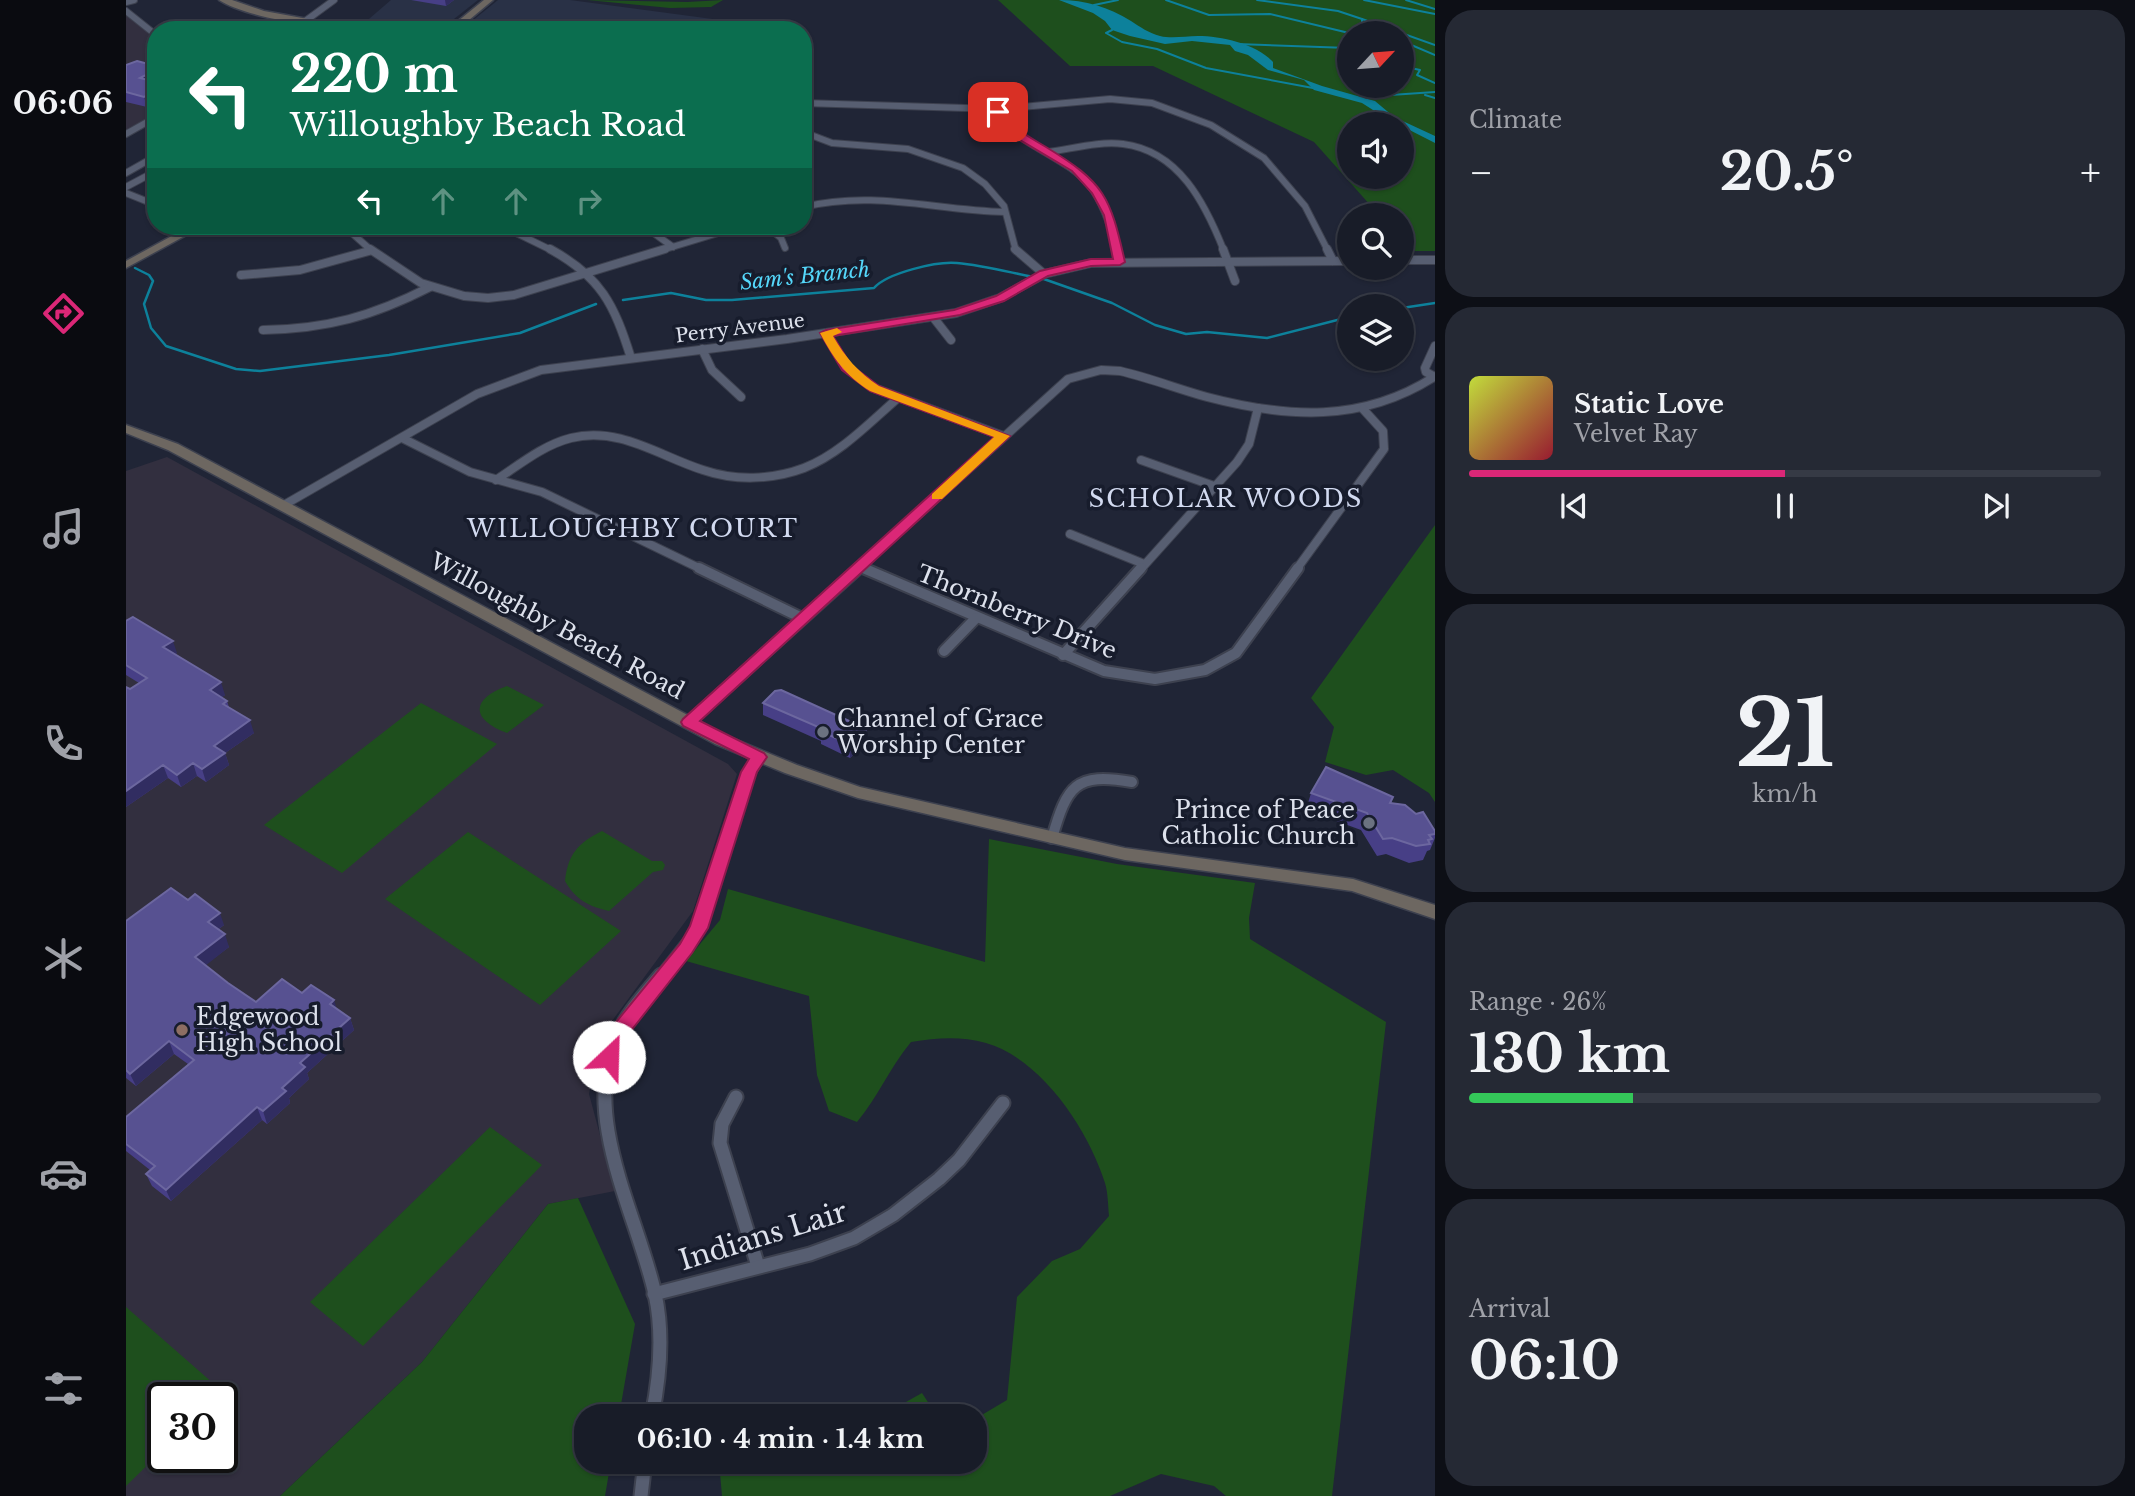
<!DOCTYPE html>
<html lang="en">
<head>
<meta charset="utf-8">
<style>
  body { margin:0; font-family:"Libre Baskerville",serif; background:#252934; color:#f1f3f6; height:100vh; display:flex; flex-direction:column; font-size:26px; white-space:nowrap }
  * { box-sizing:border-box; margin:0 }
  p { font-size:23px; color:#9fa1a8 }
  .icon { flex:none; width:38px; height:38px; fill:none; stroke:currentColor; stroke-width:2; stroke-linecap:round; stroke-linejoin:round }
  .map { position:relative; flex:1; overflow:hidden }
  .side { display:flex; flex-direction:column; gap:10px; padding:10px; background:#0d0f16; width:700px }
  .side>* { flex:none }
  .top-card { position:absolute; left:21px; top:21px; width:665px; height:214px; border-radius:28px; box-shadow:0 2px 5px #0004,0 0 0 2px #363a45; background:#0b6e4f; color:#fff; overflow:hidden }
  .needle { width:46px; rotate:64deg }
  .fabs { position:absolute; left:1211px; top:21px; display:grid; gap:14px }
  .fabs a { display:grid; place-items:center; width:77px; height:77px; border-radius:50%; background:#181c28; box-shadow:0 2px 5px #0004,0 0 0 2px #363a45; font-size:35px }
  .speed { position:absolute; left:21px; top:1382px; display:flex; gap:14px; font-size:35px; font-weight:700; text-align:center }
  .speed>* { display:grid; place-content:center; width:91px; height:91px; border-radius:50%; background:#181c28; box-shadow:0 2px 5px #0004,0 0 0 2px #363a45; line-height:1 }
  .speed .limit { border:4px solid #111; border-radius:10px; background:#fff; color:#111 }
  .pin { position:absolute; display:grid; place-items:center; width:60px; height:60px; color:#fff; margin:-30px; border-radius:14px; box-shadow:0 4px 10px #0006 }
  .me { position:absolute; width:77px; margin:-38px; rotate:24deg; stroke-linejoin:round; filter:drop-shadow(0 0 5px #0008) }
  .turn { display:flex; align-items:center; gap:24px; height:147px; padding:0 28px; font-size:32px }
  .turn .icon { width:91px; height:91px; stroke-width:2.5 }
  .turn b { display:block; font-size:49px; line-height:60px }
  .lanes { display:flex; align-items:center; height:66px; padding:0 28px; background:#0003; justify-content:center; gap:35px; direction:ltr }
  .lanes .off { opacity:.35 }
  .big { font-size:52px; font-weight:800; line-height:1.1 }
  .side .tile { flex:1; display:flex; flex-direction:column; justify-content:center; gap:10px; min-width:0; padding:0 24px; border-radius:28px; background:#252934 }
  .side .dial { align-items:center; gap:0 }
  .dial b { font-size:91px; line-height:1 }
  .song { display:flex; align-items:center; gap:21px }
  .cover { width:84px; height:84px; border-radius:10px; background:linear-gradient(135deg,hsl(70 70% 55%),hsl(350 70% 35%)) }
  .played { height:7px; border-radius:4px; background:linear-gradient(90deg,#db2777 50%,#363a45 50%) }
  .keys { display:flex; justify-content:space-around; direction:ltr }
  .heat { display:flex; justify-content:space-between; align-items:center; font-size:38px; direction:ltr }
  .charge { height:10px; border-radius:5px; background:linear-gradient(90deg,#34c759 26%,#363a45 0) }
  .trip { position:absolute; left:448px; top:1404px; width:413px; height:70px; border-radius:28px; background:#181c28; box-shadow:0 2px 5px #0004,0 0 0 2px #363a45; font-weight:800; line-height:70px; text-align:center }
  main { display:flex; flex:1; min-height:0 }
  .tab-bar { display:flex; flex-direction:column; width:126px; justify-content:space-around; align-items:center; background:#0a0b10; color:#9fa1a8 }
  .tab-bar .icon { width:49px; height:49px }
  .tab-bar .selected { color:#db2777 }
  .tab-bar b { font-size:32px; color:#f1f3f6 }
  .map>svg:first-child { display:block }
  .built { fill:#293146 }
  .education { fill:#322f3f; fill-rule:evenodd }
  .green { fill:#1e4f1d; fill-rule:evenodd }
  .water { fill:#0d819b }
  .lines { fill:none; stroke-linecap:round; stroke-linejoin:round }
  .stream-far1 { stroke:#0d819b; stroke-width:2 }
  .stream { stroke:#0d819b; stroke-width:2.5 }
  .street-far3-casing { stroke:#3d414f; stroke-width:8 }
  .street-far2-casing { stroke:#3d414f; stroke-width:10 }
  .street-far1-casing { stroke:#3d414f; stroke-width:14 }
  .street-casing { stroke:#3d414f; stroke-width:17 }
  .secondary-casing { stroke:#3d414f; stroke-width:3 }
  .street-far3 { stroke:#575e71; stroke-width:6 }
  .street-far2 { stroke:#575e71; stroke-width:8 }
  .street-far1 { stroke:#575e71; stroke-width:10 }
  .street { stroke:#575e71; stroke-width:13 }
  .secondary { fill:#6d6761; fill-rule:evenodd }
  .wall { fill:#473f86 }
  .shaded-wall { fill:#312d61 }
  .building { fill:#575191; stroke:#6c679f; stroke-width:2 }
  .route { fill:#db2777; stroke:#8e194d; stroke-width:2 }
  .slow { fill:#f59e0b }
  .worship-dot { fill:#6b7280; stroke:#171c2c; stroke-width:2.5 }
  .education-dot { fill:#8d6e63; stroke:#171c2c; stroke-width:2.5 }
  .labels { text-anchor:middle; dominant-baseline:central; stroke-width:7; stroke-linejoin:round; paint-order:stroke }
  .far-street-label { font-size:19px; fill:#dde1ec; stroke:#171c2c }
  .far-water-label { font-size:21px; font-style:italic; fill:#55d7fa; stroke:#171c2c }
  .street-label { font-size:23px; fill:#dde1ec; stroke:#171c2c }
  .poi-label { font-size:23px; fill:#dde1ec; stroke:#171c2c; text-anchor:start }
  .neighbourhood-label { font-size:24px; letter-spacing:2px; fill:#d2daf0; stroke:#171c2c }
  .near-street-label { font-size:28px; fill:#dde1ec; stroke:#171c2c }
</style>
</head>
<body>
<main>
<nav class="tab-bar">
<b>06:06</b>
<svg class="icon selected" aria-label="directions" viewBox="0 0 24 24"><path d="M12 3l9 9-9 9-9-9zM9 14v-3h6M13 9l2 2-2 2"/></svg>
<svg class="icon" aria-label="music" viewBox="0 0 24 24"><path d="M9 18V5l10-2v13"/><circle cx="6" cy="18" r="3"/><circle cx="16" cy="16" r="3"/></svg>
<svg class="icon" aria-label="phone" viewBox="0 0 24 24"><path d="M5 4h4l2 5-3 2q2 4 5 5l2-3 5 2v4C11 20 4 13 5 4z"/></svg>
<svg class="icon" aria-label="climate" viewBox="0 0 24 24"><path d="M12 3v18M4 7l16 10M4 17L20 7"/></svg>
<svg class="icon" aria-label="car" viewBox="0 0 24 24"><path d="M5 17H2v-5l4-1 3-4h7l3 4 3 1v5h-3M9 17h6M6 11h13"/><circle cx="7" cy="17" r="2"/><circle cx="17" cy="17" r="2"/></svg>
<svg class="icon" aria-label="filters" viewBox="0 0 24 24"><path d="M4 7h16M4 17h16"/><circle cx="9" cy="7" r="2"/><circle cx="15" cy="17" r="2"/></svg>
</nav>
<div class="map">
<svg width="1309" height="1496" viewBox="0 0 1309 1496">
  <rect width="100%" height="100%" fill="#202536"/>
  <g class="built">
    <polygon points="265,0 352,0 314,30 264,30 236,25"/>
    <polygon points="372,0 444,0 624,24 618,30 335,30"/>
  </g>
  <g class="education">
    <polygon points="0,15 30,38 30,115 0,131"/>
    <path d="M41,457L602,764L611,774L567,911L486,1021L471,1055L463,1094L489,1191L422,1204L296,1362L154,1496H0V471ZM37,1398H96V1458H37Z"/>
  </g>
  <g class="green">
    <polygon points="461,0 561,2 597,0 585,7 544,8"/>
    <path d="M872,0H1309V251H1284L1276,241V215H1253L1188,142L1027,66H944ZM1223,33H1276V86H1223ZM1223,124H1276V177H1223Z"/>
    <polygon points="1309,525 1309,802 1303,793 1267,770 1240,775 1199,762 1208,727 1185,698"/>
    <path d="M381,686L418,705L381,733C345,720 344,699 381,686Z"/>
    <polygon points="295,703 371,744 216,873 138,825"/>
    <path d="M476,831L526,861H536L539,865L537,870L527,872L483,911C462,906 450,900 439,881C442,854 452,843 476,831Z"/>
    <polygon points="342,832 495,931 414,1005 259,899"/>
    <path d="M863,839L991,864L1129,883L1123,918L1124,939L1260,1022L1206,1496H1100L1088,1486L1035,1474L984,1496H596L594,1473C676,1453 765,1461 849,1461V1419L881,1400L891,1297L926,1261L954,1249L983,1216C982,1205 982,1193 979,1183C963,1131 916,1059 860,1043C834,1036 811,1038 785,1042C763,1069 753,1095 731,1122L703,1111L691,1075L683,996L560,961L594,920L602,889L859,962Z"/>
    <polygon points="364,1127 416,1165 237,1346 184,1302"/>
    <polygon points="452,1198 509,1324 493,1416 460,1416 460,1461 485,1461 479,1496 154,1496 296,1362 422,1204"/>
    <polygon points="0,1307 96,1391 89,1398 37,1398 37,1450 0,1486"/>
    <polygon points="796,1393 811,1416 755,1416"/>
  </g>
  <path class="water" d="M933,0C960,0 982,7 1005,21C1014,27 1023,33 1034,36C1046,39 1059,36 1072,36C1095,36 1131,44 1147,62V68L1196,86L1249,101L1268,117L1309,136V143L1258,117L1236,103L1188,90L1178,80L1142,70L1122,55L1109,51L1104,45L1066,41L1039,44L1004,36L986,30L979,21L967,13Z"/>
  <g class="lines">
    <g class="stream-far1">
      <polyline points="1040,0 1083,15 1144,14 1223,33"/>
      <polyline points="1131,0 1212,11 1236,19 1236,25 1256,33"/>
      <polyline points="1238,0 1309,14"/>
      <polyline points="1280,0 1309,9"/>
      <polyline points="968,5 992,0"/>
      <polyline points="1236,19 1309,45"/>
      <polyline points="986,30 980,33 996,42 1031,49 1080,68 1187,88"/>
      <polyline points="1235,33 1250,33"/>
      <polyline points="1276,41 1309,55"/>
      <polyline points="1111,44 1223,48"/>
      <polyline points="1276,61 1285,68 1294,70 1291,75 1309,83"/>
      <polyline points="1299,95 1309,98"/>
      <polyline points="1235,97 1309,92"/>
    </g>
    <g class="stream">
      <polyline points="9,268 23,275 27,281 18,304 25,328 40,346 110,369 134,371 263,355 394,333 470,304"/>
      <polyline points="915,278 986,303 1029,325 1060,334 1081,332 1141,338 1223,317"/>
      <path d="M497,300L545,293L580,300H606L748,288C761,273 811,261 831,263C856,265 882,272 907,277"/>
      <polyline points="1276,308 1309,303"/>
    </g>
    <g class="street-far3-casing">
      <g id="street-far3">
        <polyline points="0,2 8,0"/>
        <polyline points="0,11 30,35"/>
        <polyline points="167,30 208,0"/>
        <polyline points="677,103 872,109 984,99 1026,103 1085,125 1138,158 1179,206 1202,251"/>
        <path d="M872,109L875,122L881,128C945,173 970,164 991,251"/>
        <polyline points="677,132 706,143 782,149 837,168 859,184 878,206 890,251"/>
        <polyline points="0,134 30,117"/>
        <path d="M922,152C946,149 972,141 997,144C1053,151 1079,203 1098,251"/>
        <polyline points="0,173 30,156"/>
        <polyline points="0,187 30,171"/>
        <polyline points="0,193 30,205"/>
        <path d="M677,207C749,190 807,210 879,212"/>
        <polyline points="218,226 246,251"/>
        <polyline points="376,226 427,251"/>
        <polyline points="518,226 547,247"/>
        <polyline points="640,226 655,238 659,248"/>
        <polyline points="533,251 615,226"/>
      </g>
    </g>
    <g class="street-far2-casing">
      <g id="street-far2">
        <polyline points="244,249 295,283 338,296 362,298 388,295 539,249"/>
        <path d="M424,249C475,277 488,304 505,358"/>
        <polyline points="889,249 918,274"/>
        <polyline points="991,249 994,262"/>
        <polyline points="1097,249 1109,281"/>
        <polyline points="1201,249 1207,261"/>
        <polyline points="1276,260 1309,260"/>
        <polyline points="115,275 174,270 243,251"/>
        <polyline points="807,317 825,340"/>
        <path d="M137,330C201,329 247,316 304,287"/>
        <polyline points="700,333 720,367 748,388 877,436"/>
        <polyline points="1309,346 1299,368 1300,372 1309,377"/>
        <polyline points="576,349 586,370 615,397"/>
        <polyline points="276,438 344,472 416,492 577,570"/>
        <polyline points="1015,460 1088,486"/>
        <path d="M370,480C393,465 417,445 445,438C493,426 533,456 577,470C609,481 646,480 678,468C714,454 743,423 772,398"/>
        <polyline points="158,505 351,394 415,370 661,339 830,313 874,298 918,274 965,263 1223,261"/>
        <polyline points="944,534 1018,564"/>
        <polyline points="734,567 741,570"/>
        <path d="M731,570L942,379L975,370L994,371C1024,378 1052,389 1081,397C1161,418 1236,423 1308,377"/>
        <polyline points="1014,570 1111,462 1123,444 1132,408"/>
        <polyline points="1170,570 1258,449 1257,431 1237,409"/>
      </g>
    </g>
    <g class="street-far1-casing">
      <g id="street-far1">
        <polyline points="573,568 676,618"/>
        <polyline points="737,568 978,671 1029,679 1079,670 1110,653 1172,568"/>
        <polyline points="818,651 850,618"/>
        <polyline points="937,655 1015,568"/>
        <polyline points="563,722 733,568"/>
        <path d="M926,838C941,786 949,772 1006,782"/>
        <polyline points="534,977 573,928 624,772 633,757"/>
      </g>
    </g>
    <g class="street-casing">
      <g id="street">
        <polyline points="610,1097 596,1124 594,1143 632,1266"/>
        <polyline points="528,1294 684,1254 728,1238 767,1215 813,1179 833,1160 877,1103"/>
        <path d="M526,1416C534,1376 538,1335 529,1294C512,1217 456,1120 489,1040C499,1016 518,995 535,975"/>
        <polyline points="515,1496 519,1461"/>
      </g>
    </g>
    <g class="secondary-casing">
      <g id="secondary">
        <path d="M93,0H106L138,11L242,30C206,30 122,19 93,0Z"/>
        <polygon points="358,0 367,0 331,30 321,30"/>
        <polygon points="64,226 77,226 0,268 0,261"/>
        <polygon points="0,425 52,444 601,736 671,765 734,787 999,848 1227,879 1309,905 1309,919 1226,891 999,860 732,798 659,773 589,744 42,450 0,433"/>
      </g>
    </g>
    <use href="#street-far3" class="street-far3"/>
    <use href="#street-far2" class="street-far2"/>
    <use href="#street-far1" class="street-far1"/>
    <use href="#street" class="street"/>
    <use href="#secondary" class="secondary"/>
  </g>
  <g class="wall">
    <polygon points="285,0 328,0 320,6"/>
    <polygon points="11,61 21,107 0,102 0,65"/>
    <polygon points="0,621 51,653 49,654 99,695 96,697 101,701 103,707 128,733 99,753 103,765 80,782 71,776 55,787 42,778 0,807 0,687 4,689 13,683 0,675"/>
    <polygon points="637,703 741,729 740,742 724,758 695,744 695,741 637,715"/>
    <polygon points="1185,793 1267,797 1265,803 1309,831 1309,838 1304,850 1301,851 1297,860 1283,863 1260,854 1251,856 1235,830 1180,810"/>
    <polygon points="0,921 98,925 93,929 103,947 79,965 102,983 130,1002 176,993 211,1009 224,1018 228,1030 181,1073 183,1079 163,1098 164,1103 141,1124 136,1120 45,1201 26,1186 20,1174 24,1170 0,1151 0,1117 62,1064 48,1054 10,1086 0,1078"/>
  </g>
  <g class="shaded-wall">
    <polygon points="319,0 328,0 320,6"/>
    <polygon points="30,70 30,82 14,78"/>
    <polygon points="30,91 30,103 21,107 18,97"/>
    <polygon points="47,641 51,653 41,660 37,647"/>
    <polygon points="95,682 99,695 88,703 84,690"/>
    <polygon points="124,720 128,733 99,753 103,765 80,782 76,769 88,746"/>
    <polygon points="741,729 740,742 724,758 724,745"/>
    <polygon points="67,763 71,776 55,787 51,775"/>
    <polygon points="37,765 42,778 0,807 0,791"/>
    <polygon points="94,913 98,925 86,934 82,922"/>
    <polygon points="99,934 103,947 74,970 69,957"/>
    <polygon points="208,1000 212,1013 204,1004"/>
    <polygon points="224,1018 228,1030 181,1073 183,1079 163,1098 164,1103 141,1124 137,1111 174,1063"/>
    <polygon points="43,1041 48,1054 10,1086 4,1074"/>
    <polygon points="131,1107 136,1120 45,1201 40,1190"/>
  </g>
  <g class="building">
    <polygon points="627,23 653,25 649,30 621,30"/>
    <polygon points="11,61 30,66 30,70 14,78 30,82 30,91 18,97 0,92 0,65"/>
    <polygon points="7,617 47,641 37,647 95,682 84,690 101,701 97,704 124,720 88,746 99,753 76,769 67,763 51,775 37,765 0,791 0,687 4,689 21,678 0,665 0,621"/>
    <polygon points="655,690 741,729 724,745 695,731 697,729 637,703 649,691"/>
    <polygon points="1200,767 1267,797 1264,803 1279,805 1290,814 1297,812 1309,831 1309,834 1303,835 1306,839 1302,840 1304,844 1290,846 1266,838 1257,839 1241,813 1185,793"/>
    <polygon points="45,888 62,900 69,894 94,913 82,922 99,934 69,957 102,983 130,1002 156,979 176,993 185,985 208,1000 204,1004 224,1018 174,1063 179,1067 156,1088 160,1091 137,1111 131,1107 40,1190 20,1174 29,1166 0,1144 0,1117 68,1060 43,1041 4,1074 0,1070 0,921"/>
  </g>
  <path class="route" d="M869,110H876C888,130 900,135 920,147C979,183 984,196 999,262L994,265L965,266L922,276L878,301L834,315L707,336L725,365L753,386L884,436L574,721L638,753L641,757L631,772L582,928L566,953L501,1036L490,1063L483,1065L476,1063L474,1057L486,1027L554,944L564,926L615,772L623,759L557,726L555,722L557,719L868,437L744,391L716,370L694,333L700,330L828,310L870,296L914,271L965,259H987L978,215L966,193L946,171L877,130L867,112Z"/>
  <path class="slow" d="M711,328L716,332L707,336C719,357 732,372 753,386L884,436L816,499H806V494L868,437L744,391C720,376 707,358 694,333Z"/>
  <g class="worship-dot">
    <circle cx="697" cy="732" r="7"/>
    <circle cx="1243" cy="823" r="7"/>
  </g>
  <circle class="education-dot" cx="56" cy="1030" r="7"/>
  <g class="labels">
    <g class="far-street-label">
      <text transform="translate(614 328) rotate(-7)">Perry Avenue</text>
    </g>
    <g class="far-water-label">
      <text transform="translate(679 276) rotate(-6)">Sam's Branch</text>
    </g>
    <g class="street-label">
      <text transform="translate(891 612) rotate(22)">Thornberry Drive</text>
      <text transform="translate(431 626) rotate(28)">Willoughby Beach Road</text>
    </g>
    <g class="poi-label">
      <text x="711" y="719">Channel of Grace<tspan x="711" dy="26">Worship Center</tspan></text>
      <text x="1229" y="810" text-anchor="end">Prince of Peace<tspan x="1229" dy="26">Catholic Church</tspan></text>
      <text x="70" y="1017">Edgewood<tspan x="70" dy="26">High School</tspan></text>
    </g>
    <g class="neighbourhood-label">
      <text x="1100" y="498">SCHOLAR WOODS</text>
      <text x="507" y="528">WILLOUGHBY COURT</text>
    </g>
    <g class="near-street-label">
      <text transform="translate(637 1236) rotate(-17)">Indians Lair</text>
    </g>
  </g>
</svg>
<div class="fabs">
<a><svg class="needle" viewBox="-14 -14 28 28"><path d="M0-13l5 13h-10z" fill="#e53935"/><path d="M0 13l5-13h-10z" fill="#9fa1a8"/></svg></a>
<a><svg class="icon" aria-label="sound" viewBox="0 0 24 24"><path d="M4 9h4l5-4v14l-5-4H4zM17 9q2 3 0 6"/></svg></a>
<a><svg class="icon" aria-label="search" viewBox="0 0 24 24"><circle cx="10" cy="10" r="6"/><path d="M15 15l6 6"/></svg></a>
<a><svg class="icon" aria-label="layers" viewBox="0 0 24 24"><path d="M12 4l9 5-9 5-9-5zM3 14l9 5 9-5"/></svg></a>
</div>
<div class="speed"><div class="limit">30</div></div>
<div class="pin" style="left:872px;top:112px;background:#d93025"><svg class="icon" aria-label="arrive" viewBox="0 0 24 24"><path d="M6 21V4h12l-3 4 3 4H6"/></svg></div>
<svg class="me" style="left:483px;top:1057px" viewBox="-20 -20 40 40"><circle r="19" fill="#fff"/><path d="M0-13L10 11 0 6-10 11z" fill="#db2777"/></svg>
<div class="trip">06:10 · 4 min · 1.4 km</div>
<div class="top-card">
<div class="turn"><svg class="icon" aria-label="left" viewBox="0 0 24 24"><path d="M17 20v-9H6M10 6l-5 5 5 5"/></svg><div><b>220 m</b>Willoughby Beach Road</div></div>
<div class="lanes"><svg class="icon" aria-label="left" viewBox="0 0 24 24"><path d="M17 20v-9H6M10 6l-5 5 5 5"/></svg><svg class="icon off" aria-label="ahead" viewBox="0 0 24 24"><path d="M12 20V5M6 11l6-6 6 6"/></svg><svg class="icon off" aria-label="ahead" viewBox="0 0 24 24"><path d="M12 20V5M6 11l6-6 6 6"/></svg><svg class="icon off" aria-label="right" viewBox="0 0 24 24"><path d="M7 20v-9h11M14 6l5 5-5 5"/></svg></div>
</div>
</div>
<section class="side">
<div class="tile"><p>Climate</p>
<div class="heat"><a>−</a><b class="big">20.5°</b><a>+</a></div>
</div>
<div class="tile">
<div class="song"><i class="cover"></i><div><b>Static Love</b><p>Velvet Ray</p></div></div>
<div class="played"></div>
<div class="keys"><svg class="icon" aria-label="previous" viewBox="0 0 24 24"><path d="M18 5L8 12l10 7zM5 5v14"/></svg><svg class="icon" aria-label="pause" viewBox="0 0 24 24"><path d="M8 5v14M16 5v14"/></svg><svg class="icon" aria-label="next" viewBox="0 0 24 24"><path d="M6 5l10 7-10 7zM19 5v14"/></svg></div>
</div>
<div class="tile dial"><b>21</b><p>km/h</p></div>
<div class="tile"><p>Range · 26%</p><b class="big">130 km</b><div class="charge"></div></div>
<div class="tile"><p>Arrival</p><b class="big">06:10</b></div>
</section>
</main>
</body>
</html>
